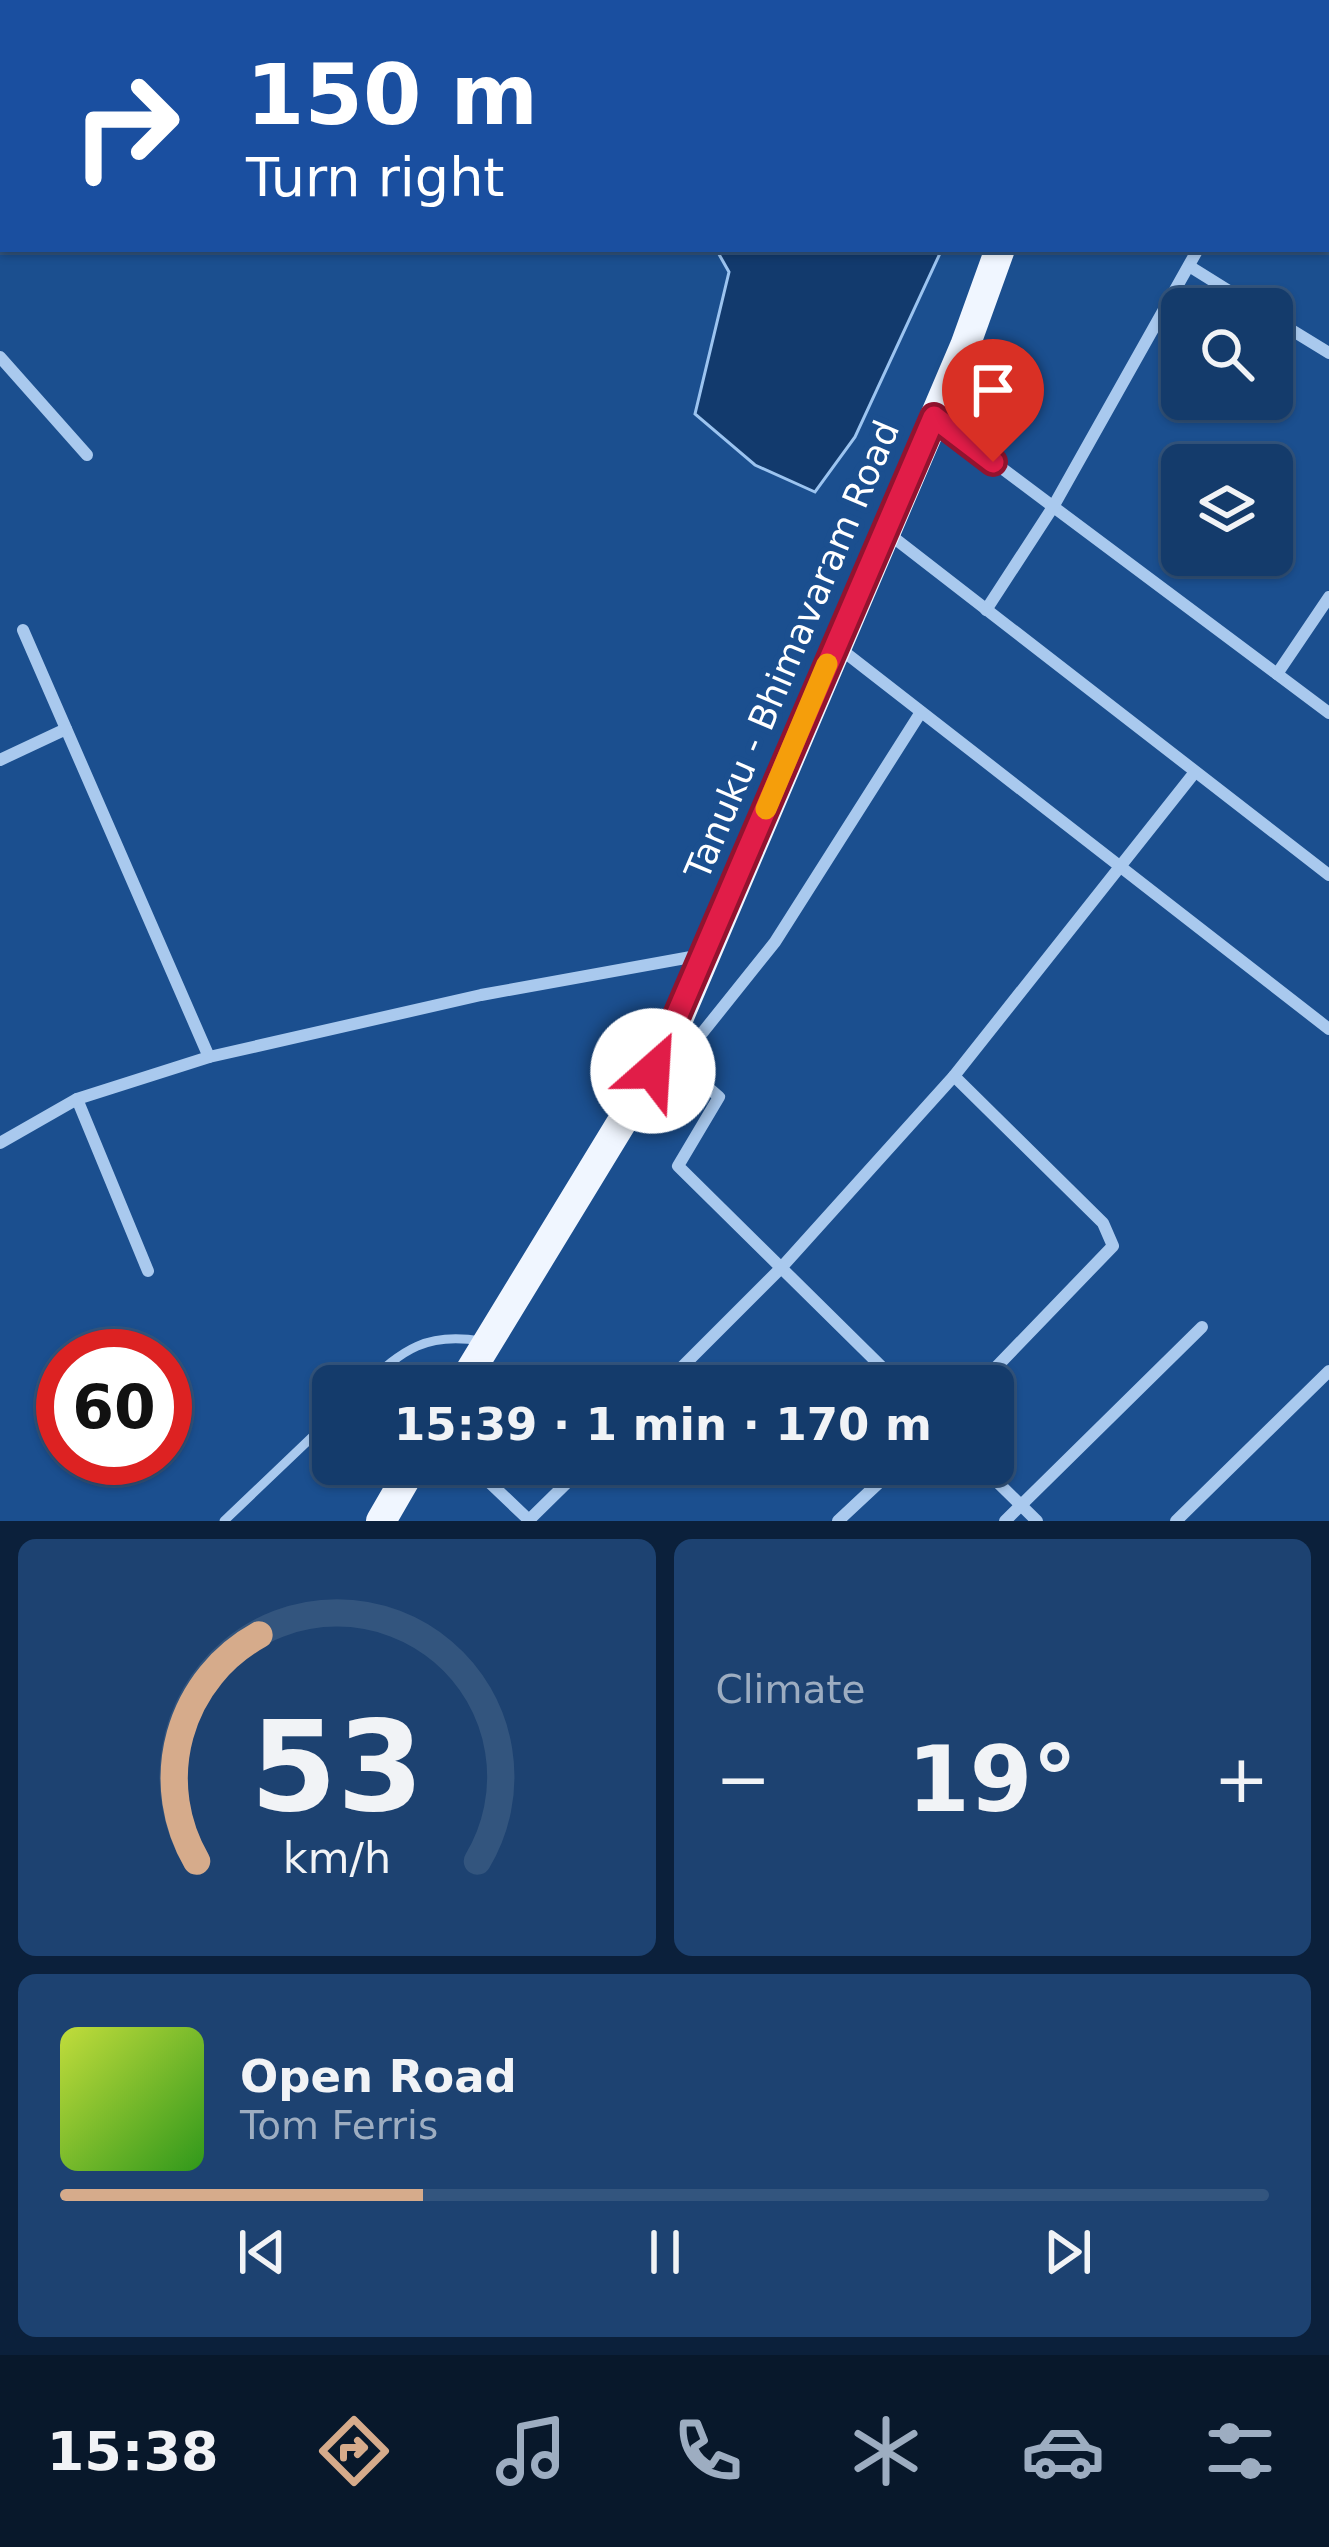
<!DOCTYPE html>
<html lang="en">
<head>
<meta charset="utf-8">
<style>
  body { margin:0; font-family:"DejaVu Sans",sans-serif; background:#1d4271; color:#f1f3f6; height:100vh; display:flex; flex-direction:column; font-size:45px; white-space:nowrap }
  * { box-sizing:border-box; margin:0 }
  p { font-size:39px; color:#9dadc1 }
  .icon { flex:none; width:66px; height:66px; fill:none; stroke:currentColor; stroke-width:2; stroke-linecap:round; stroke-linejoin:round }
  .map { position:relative; height:1521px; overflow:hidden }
  .drawer { display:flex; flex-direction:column; gap:18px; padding:18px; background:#0b203b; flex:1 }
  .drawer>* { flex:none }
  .top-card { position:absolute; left:0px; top:0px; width:1329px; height:252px; box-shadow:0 3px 9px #0004,0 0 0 3px #33557e; background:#1a4fa0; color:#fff; overflow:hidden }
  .controls { position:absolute; left:1161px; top:288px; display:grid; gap:24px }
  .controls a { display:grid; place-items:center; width:132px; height:132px; border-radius:18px; background:#143b6b; box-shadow:0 3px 9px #0004,0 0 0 3px #33557e; font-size:60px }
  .speed { position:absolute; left:36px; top:1329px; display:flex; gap:24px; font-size:60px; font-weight:700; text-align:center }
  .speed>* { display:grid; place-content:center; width:156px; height:156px; border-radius:50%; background:#143b6b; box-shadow:0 3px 9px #0004,0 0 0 3px #33557e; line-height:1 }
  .speed .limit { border:18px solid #d22; background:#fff; color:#111 }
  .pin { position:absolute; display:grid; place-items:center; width:102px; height:102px; color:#fff; margin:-123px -51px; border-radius:50% 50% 50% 0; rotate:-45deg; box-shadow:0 0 12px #0007 }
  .pin .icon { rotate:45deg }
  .me { position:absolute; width:132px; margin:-66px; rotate:26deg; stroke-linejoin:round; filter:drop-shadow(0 0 9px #0008) }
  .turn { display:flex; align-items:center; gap:42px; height:252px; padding:0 48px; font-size:54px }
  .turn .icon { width:156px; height:156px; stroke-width:2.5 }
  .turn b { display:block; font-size:84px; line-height:102px }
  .big { font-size:90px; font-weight:700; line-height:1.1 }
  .drawer .tile { flex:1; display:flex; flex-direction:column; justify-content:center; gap:18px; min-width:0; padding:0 42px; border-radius:18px; background:#1d4271 }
  .drawer .dial { align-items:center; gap:0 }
  .dial svg { height:312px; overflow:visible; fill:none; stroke:#33557e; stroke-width:7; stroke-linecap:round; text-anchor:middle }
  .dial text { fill:#f1f3f6; stroke:none }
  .song { display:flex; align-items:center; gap:36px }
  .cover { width:144px; height:144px; border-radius:18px; background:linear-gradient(135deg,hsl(70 70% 55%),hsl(110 70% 35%)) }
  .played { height:12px; border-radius:6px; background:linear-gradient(90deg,#d6ab8b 30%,#33557e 30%) }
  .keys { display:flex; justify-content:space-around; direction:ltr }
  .heat { display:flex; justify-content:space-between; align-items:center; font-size:66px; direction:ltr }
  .drawer .tiles { flex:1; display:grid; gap:18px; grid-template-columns:1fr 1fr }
  .tile:last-child { grid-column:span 2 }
  .trip { position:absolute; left:312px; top:1365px; width:702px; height:120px; border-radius:18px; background:#143b6b; box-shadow:0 3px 9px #0004,0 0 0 3px #33557e; font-weight:700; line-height:120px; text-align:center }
  .tabs { display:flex; height:192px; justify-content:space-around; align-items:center; background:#08182b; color:#9dadc1 }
  .tabs .icon { width:84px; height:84px }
  .tabs .selected { color:#d6ab8b }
  .tabs b { font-size:54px; color:#f1f3f6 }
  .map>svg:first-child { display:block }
  .water { fill:#123a6d; stroke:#9cc4f0; stroke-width:3 }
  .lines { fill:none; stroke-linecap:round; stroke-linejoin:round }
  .lane { stroke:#a9c9ee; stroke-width:9 }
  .street { stroke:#a9c9ee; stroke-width:12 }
  .primary { stroke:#f0f6ff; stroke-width:30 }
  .route-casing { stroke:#92132f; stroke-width:30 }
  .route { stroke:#e11d48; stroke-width:21 }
  .slow { stroke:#f59e0b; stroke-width:21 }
  .labels { text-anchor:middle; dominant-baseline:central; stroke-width:12; stroke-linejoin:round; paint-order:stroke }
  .street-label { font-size:36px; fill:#fff; stroke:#1b4f8f }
</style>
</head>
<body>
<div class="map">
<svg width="1329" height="1521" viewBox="0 0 1329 1521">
  <rect width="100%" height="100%" fill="#1b4f8f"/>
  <g class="water">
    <polygon points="277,0 873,0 886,3 284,3"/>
    <polygon points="716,249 942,249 855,437 815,492 755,465 695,414 729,272"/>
  </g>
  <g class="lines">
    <g class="lane">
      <path d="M365,1386C403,1349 427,1332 481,1341"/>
      <polyline points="224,1521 333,1417"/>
    </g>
    <g class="street">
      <polyline points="0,20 3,23"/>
      <polyline points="1189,266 1258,309"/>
      <polyline points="1272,318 1329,353"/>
      <polyline points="0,357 87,455"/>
      <polyline points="936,419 1329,713"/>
      <polyline points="889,534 1329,875"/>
      <polyline points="986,610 1053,507 1198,249"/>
      <polyline points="23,630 209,1057"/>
      <polyline points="838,647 1329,1029"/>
      <polyline points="1277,674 1329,597"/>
      <polyline points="0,760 66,729"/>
      <polyline points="679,1062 719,1097 678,1166 901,1386"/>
      <polyline points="658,1070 679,1062 775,942 921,712"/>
      <polyline points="954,1076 1103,1223 1113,1246 978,1386"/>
      <polyline points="77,1099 148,1271"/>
      <polyline points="0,1143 77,1099 209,1057 481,995 702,955"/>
      <polyline points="663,1386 781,1268 954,1076 1195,772"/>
      <polyline points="470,1464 530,1521"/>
      <polyline points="979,1464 1037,1521"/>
      <polyline points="529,1520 586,1464"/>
      <polyline points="838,1521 899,1464"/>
      <polyline points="1005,1521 1202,1327"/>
      <polyline points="1176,1521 1329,1371"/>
    </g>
    <g class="primary">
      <polyline points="1046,3 1046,0"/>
      <polyline points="461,1386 653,1071 676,1024 965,346 1000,249"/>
      <polyline points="381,1521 414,1464"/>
    </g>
  </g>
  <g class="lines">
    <g class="route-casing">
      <polyline id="route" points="653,1071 934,417 993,462"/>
    </g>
    <use href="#route" class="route"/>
    <polyline class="slow" points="766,809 827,664"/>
  </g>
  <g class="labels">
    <g class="street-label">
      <text transform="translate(792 650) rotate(-67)">Tanuku - Bhimavaram Road</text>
    </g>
  </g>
</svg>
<div class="controls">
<a><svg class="icon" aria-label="search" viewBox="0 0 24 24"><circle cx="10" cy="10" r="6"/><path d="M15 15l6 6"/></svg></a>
<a><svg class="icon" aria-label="layers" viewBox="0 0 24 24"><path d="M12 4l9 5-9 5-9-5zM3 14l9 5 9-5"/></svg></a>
</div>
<div class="speed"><div class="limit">60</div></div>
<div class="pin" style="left:993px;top:462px;background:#d93025"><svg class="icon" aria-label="arrive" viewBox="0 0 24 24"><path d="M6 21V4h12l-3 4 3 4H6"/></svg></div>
<svg class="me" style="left:653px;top:1071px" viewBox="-20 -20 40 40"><circle r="19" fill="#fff"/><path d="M0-13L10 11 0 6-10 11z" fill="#e11d48"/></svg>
<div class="trip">15:39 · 1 min · 170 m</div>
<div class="top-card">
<div class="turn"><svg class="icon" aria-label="right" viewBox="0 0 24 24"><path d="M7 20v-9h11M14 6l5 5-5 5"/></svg><div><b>150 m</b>Turn right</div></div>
</div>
</div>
<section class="drawer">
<div class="tiles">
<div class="tile dial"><svg viewBox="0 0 100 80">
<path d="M14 69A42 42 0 1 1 86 69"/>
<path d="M14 69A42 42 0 0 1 30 11" stroke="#d6ab8b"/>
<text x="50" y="56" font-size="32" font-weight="700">53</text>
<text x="50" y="72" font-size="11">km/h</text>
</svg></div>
<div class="tile"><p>Climate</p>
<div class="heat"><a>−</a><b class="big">19°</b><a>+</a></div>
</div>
<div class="tile">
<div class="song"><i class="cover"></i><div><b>Open Road</b><p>Tom Ferris</p></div></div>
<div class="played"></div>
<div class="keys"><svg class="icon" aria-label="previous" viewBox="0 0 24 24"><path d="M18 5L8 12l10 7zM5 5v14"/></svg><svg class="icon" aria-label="pause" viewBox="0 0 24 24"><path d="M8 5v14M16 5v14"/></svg><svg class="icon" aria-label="next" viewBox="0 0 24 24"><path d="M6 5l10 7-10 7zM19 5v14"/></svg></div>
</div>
</div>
</section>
<nav class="tabs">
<b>15:38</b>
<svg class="icon selected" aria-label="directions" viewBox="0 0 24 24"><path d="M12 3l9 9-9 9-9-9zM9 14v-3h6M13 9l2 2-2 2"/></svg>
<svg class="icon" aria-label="music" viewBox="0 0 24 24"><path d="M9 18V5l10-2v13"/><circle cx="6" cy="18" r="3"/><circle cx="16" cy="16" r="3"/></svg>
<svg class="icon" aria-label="phone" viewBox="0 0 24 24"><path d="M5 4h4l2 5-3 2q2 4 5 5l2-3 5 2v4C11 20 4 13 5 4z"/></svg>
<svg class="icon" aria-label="climate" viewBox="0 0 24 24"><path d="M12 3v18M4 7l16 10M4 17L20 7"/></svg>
<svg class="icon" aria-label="car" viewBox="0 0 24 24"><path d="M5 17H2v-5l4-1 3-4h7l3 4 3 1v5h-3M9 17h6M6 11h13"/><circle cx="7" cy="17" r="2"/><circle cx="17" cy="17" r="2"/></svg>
<svg class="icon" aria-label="filters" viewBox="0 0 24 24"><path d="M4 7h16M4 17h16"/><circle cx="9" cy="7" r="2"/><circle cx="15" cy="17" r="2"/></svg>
</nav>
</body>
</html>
